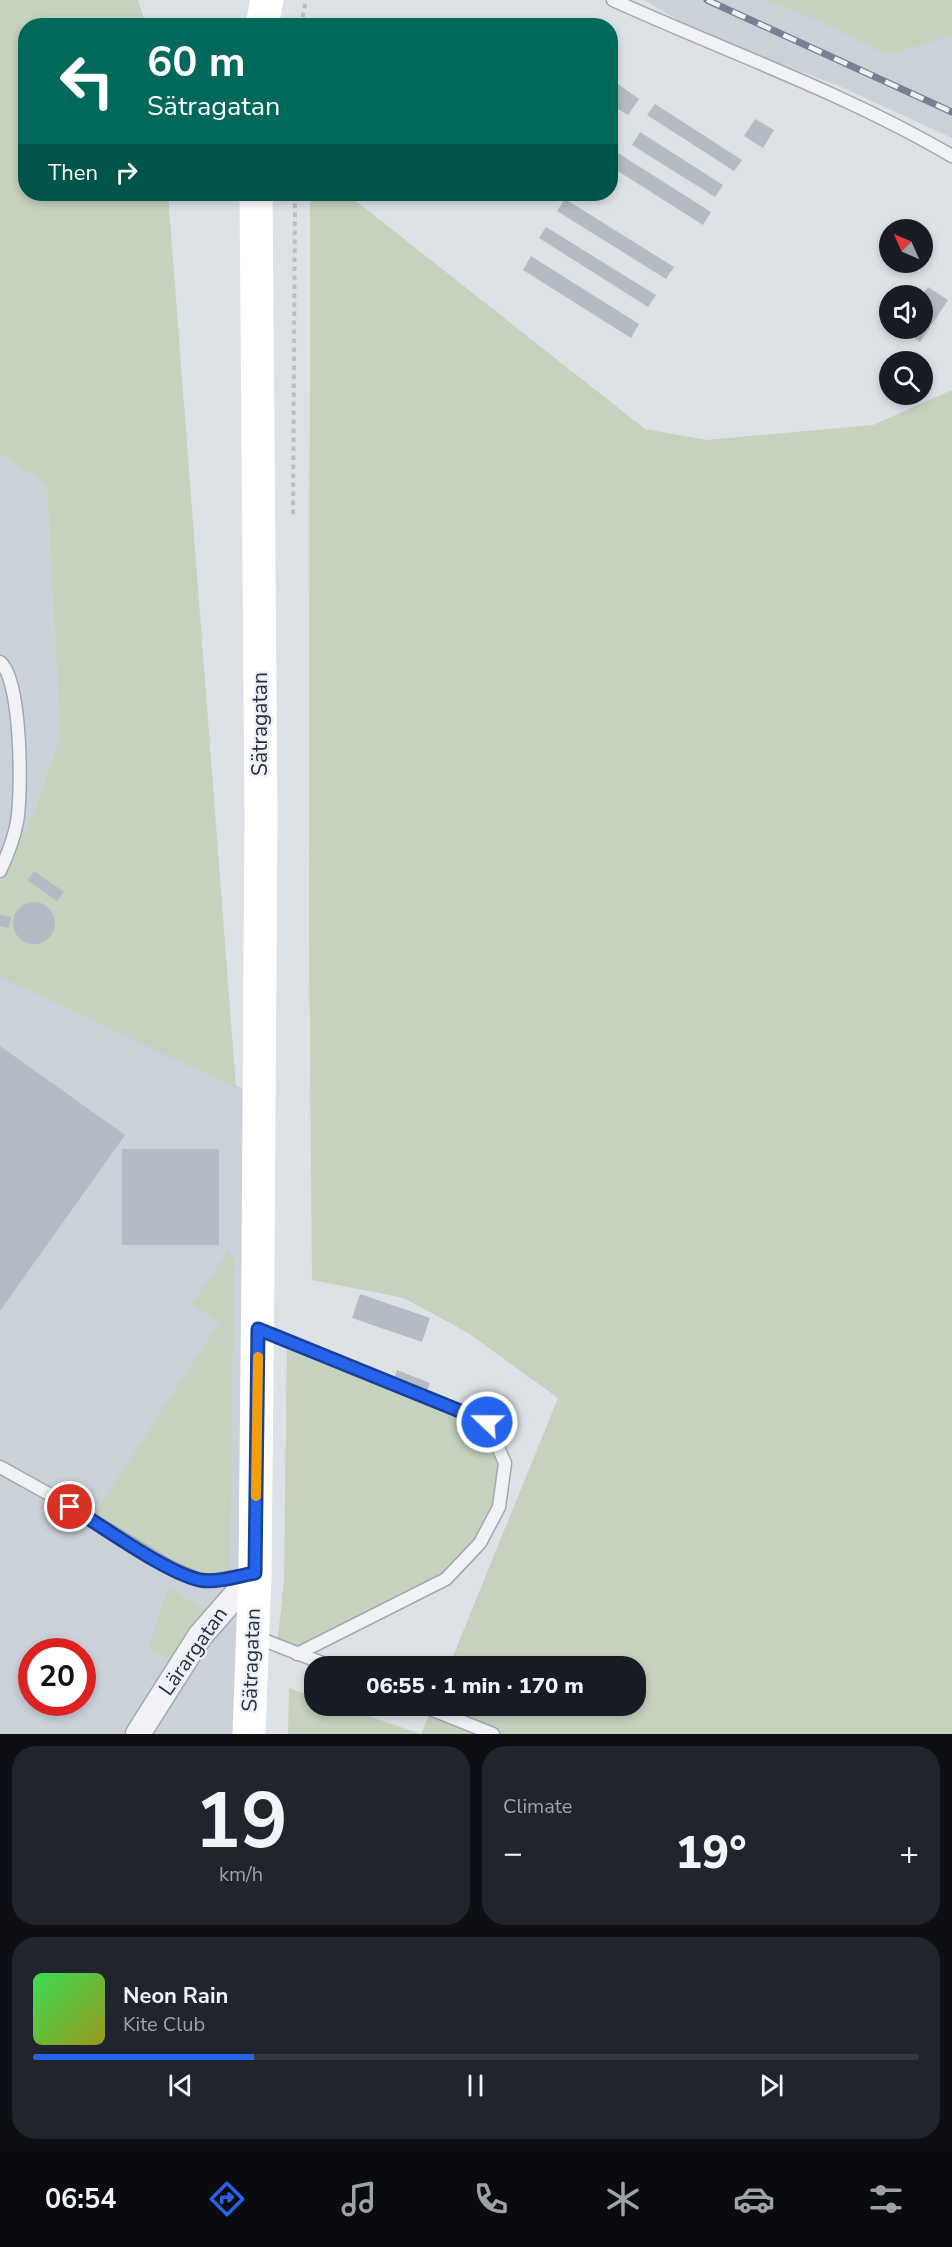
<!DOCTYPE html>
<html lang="en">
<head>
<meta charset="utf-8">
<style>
  body { margin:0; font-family:"Nunito Sans",sans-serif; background:#20242c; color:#f1f3f6; height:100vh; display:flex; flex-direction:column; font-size:22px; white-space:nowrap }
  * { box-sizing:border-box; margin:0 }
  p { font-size:20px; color:#9ea1a6 }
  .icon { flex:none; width:33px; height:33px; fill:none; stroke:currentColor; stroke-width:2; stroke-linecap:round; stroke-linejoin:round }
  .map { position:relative; height:1734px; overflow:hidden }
  .side { display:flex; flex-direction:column; gap:12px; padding:12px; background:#0d0f14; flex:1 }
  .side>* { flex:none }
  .banner { position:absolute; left:18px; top:18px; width:600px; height:183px; border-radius:24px; box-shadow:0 3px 9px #0003; background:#00695c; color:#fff; overflow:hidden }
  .needle { width:39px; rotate:315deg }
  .tools { position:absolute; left:879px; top:219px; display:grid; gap:12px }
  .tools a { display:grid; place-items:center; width:54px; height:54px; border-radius:50%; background:#171b24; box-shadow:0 3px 9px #0003; font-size:30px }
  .speed { position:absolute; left:18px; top:1638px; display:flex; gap:12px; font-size:30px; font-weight:700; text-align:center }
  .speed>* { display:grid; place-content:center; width:78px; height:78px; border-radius:50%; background:#171b24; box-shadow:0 3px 9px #0003; line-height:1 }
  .speed .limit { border:9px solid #d22; background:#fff; color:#111 }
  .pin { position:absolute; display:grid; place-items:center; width:51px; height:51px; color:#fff; margin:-26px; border:3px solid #fff; border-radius:50%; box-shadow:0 2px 6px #0007 }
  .me { position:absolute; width:66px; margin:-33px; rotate:292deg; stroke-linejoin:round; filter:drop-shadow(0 0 4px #0008) }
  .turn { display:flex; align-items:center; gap:21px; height:126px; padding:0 30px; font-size:27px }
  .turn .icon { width:78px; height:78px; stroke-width:2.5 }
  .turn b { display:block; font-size:42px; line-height:51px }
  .then { display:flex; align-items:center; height:57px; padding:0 30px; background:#0003; gap:12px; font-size:22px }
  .big { font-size:45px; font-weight:800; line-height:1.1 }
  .side .widget { flex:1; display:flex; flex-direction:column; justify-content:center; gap:9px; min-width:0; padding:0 21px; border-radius:24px; background:#20242c }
  .side .dial { align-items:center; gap:0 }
  .dial b { font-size:78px; line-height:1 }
  .song { display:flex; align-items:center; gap:18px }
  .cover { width:72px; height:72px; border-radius:9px; background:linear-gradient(135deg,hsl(130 70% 55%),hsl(60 70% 35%)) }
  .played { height:6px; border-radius:3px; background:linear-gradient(90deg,#2563eb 25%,#363941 25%) }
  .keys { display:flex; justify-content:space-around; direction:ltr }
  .heat { display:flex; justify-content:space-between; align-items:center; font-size:33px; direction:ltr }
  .side .tiles { flex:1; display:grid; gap:12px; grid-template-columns:1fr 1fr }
  .widget:last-child { grid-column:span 2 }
  .trip { position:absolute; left:304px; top:1656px; width:342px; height:60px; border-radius:24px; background:#171b24; box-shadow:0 3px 9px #0003; font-weight:800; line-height:60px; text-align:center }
  .menu { display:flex; height:96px; justify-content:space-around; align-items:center; background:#090b0e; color:#9ea1a6 }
  .menu .icon { width:42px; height:42px }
  .menu .on { color:#2563eb }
  .menu b { font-size:27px; color:#f1f3f6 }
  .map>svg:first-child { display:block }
  .built { fill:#cbd1d9; fill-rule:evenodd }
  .green { fill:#c4d2be }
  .building { fill:#b4bbc4 }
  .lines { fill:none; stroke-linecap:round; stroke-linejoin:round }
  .lane-casing { stroke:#a2a9b1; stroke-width:15 }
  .street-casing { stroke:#a2a9b1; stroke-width:27 }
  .path { stroke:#bbc0c6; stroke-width:4; stroke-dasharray:4.5 4.5; stroke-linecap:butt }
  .lane { stroke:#f0f2f6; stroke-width:12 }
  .street { stroke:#f0f2f6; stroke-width:24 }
  .secondary { stroke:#fff; stroke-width:33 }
  .rail-casing { stroke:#768191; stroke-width:7 }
  .rail { stroke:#edf0f5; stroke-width:4.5; stroke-dasharray:14; stroke-linecap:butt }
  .route-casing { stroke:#184099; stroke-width:15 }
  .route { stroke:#2563eb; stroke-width:10 }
  .slow { stroke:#f59e0b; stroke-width:10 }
  .labels { text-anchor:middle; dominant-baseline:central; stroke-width:4.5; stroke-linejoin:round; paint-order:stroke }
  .street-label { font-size:21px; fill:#26303e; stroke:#edf0f5 }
</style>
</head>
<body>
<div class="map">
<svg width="952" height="1734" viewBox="0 0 952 1734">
  <rect width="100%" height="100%" fill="#dde2e7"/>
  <g class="built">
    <polygon points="644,0 952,0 952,138 839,86 702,34"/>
    <polygon points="0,455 47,485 60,738 36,806 0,882"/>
    <path d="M0,977L259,1096L249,1734H0ZM32,1652H82V1702H32Z"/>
  </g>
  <g class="green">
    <polygon points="0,0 138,0 146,25 26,26 26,194 168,194 236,1088 0,977 0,882 36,806 60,738 47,485 0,455"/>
    <polygon points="766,0 952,0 952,35 888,55 816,20"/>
    <polygon points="310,194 347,194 645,429 707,440 873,425 952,390 952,1734 288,1734 289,1688 315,1697 315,1706 339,1706 421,1734 433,1706 636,1706 636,1666 449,1666 558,1398 468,1333 404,1298 312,1280 309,932"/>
    <polygon points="229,1251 234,1259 230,1577 199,1580 91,1519 219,1323 191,1304"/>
    <polygon points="287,1341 487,1422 505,1463 499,1507 446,1579 297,1654 277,1646 284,1580"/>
    <polygon points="169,1585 213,1619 181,1666 148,1649"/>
  </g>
  <g class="building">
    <polygon points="618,84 639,99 628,115 610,104 610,95"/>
    <polygon points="655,104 742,160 734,171 647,115"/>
    <polygon points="755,119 774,130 763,148 744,136"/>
    <polygon points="640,132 723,185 715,197 632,145"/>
    <polygon points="610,148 711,212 703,225 610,166"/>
    <polygon points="565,199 674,267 666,279 557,211"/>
    <polygon points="546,227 656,295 648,307 539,238"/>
    <polygon points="531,256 639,324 631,338 523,270"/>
    <polygon points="928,287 948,300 920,342 900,328 922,328 922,295"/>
    <polygon points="34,871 64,892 57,901 27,880"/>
    <circle cx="34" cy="923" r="21"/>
    <polygon points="0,915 11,917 9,928 0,926"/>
    <polygon points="0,1046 125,1135 0,1311"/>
    <rect x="122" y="1149" width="97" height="96"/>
    <polygon points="360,1294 430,1318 422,1342 352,1318"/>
    <polygon points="397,1370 430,1383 423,1401 390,1389"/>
  </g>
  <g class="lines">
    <g class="lane-casing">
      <g id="lane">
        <path d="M613,0C725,51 845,93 952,156"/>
        <path d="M0,662C22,679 22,794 17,822C14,838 7,856 0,871"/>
        <polyline points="259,1329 487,1422 505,1463 499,1507 480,1543 446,1579 297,1654"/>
        <polyline points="0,1467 47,1493"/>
        <polyline points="59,1500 169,1567 199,1580 213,1581 251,1574"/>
        <polyline points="256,1637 330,1666"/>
        <polyline points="423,1706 493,1734"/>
      </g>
    </g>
    <g class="street-casing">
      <polyline id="street" points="138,1734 200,1636 255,1573"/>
    </g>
    <g class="path">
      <polyline points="301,26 306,0"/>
      <polyline points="293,514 295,194"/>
    </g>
    <use href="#lane" class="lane"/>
    <use href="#street" class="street"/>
    <g class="secondary">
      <polyline points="262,26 267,0"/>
      <polyline points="256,194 261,816 258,1255"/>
      <polyline points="249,1734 255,1573 258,1262"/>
    </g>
    <g class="rail-casing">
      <polyline id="rail" points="707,0 952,112"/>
    </g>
    <use href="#rail" class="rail"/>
  </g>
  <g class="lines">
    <g class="route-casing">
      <path id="route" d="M70,1507C103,1526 166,1573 200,1580C217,1583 238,1576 255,1573L258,1329L487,1422"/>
    </g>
    <use href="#route" class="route"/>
    <polyline class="slow" points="256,1496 258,1357"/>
  </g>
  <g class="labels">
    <g class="street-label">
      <text transform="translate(260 724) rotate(-90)">Sätragatan</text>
      <text transform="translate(193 1651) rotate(-55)">Lärargatan</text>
      <text transform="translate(251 1660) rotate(-88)">Sätragatan</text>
    </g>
  </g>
</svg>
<div class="tools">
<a><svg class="needle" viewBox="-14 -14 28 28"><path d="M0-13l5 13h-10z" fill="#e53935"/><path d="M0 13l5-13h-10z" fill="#9ea1a6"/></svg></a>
<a><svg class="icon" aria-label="sound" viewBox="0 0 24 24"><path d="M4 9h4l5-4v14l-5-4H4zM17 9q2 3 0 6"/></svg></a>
<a><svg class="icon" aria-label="search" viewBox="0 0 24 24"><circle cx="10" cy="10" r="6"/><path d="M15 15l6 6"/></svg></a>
</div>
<div class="speed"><div class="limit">20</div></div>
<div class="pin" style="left:70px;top:1507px;background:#d93025"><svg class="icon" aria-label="arrive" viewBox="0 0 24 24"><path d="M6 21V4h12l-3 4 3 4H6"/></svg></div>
<svg class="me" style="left:487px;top:1422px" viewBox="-20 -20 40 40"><circle r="17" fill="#2563eb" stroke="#fff" stroke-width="3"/><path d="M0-11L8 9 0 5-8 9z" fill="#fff"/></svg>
<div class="trip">06:55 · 1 min · 170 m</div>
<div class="banner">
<div class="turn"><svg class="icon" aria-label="left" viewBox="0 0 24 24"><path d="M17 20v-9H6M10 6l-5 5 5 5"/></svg><div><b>60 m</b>Sätragatan</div></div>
<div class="then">Then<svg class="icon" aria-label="right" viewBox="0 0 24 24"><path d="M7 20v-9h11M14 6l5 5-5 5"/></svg></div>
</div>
</div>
<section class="side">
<div class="tiles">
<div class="widget dial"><b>19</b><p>km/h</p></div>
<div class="widget"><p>Climate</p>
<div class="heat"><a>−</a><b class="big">19°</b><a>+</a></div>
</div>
<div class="widget">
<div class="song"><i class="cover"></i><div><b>Neon Rain</b><p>Kite Club</p></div></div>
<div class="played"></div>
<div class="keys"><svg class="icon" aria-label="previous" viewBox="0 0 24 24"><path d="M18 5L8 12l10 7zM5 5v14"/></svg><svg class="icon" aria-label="pause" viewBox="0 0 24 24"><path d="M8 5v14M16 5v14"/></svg><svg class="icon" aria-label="next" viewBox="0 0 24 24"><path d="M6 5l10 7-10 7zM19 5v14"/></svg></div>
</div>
</div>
</section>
<nav class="menu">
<b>06:54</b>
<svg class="icon on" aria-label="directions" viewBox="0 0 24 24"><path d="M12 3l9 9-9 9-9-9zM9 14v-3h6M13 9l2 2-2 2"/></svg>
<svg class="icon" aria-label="music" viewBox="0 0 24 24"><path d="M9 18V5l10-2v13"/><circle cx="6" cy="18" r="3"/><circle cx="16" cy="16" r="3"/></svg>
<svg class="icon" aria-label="phone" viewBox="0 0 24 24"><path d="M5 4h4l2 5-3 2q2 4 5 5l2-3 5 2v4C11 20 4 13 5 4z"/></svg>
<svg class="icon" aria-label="climate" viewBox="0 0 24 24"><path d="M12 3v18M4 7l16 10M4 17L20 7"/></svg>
<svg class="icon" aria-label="car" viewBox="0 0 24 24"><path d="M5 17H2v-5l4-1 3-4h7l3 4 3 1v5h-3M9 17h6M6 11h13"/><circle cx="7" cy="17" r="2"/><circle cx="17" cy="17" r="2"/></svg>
<svg class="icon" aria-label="filters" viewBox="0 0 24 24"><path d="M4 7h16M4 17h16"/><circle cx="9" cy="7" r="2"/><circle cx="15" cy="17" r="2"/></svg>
</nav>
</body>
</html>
